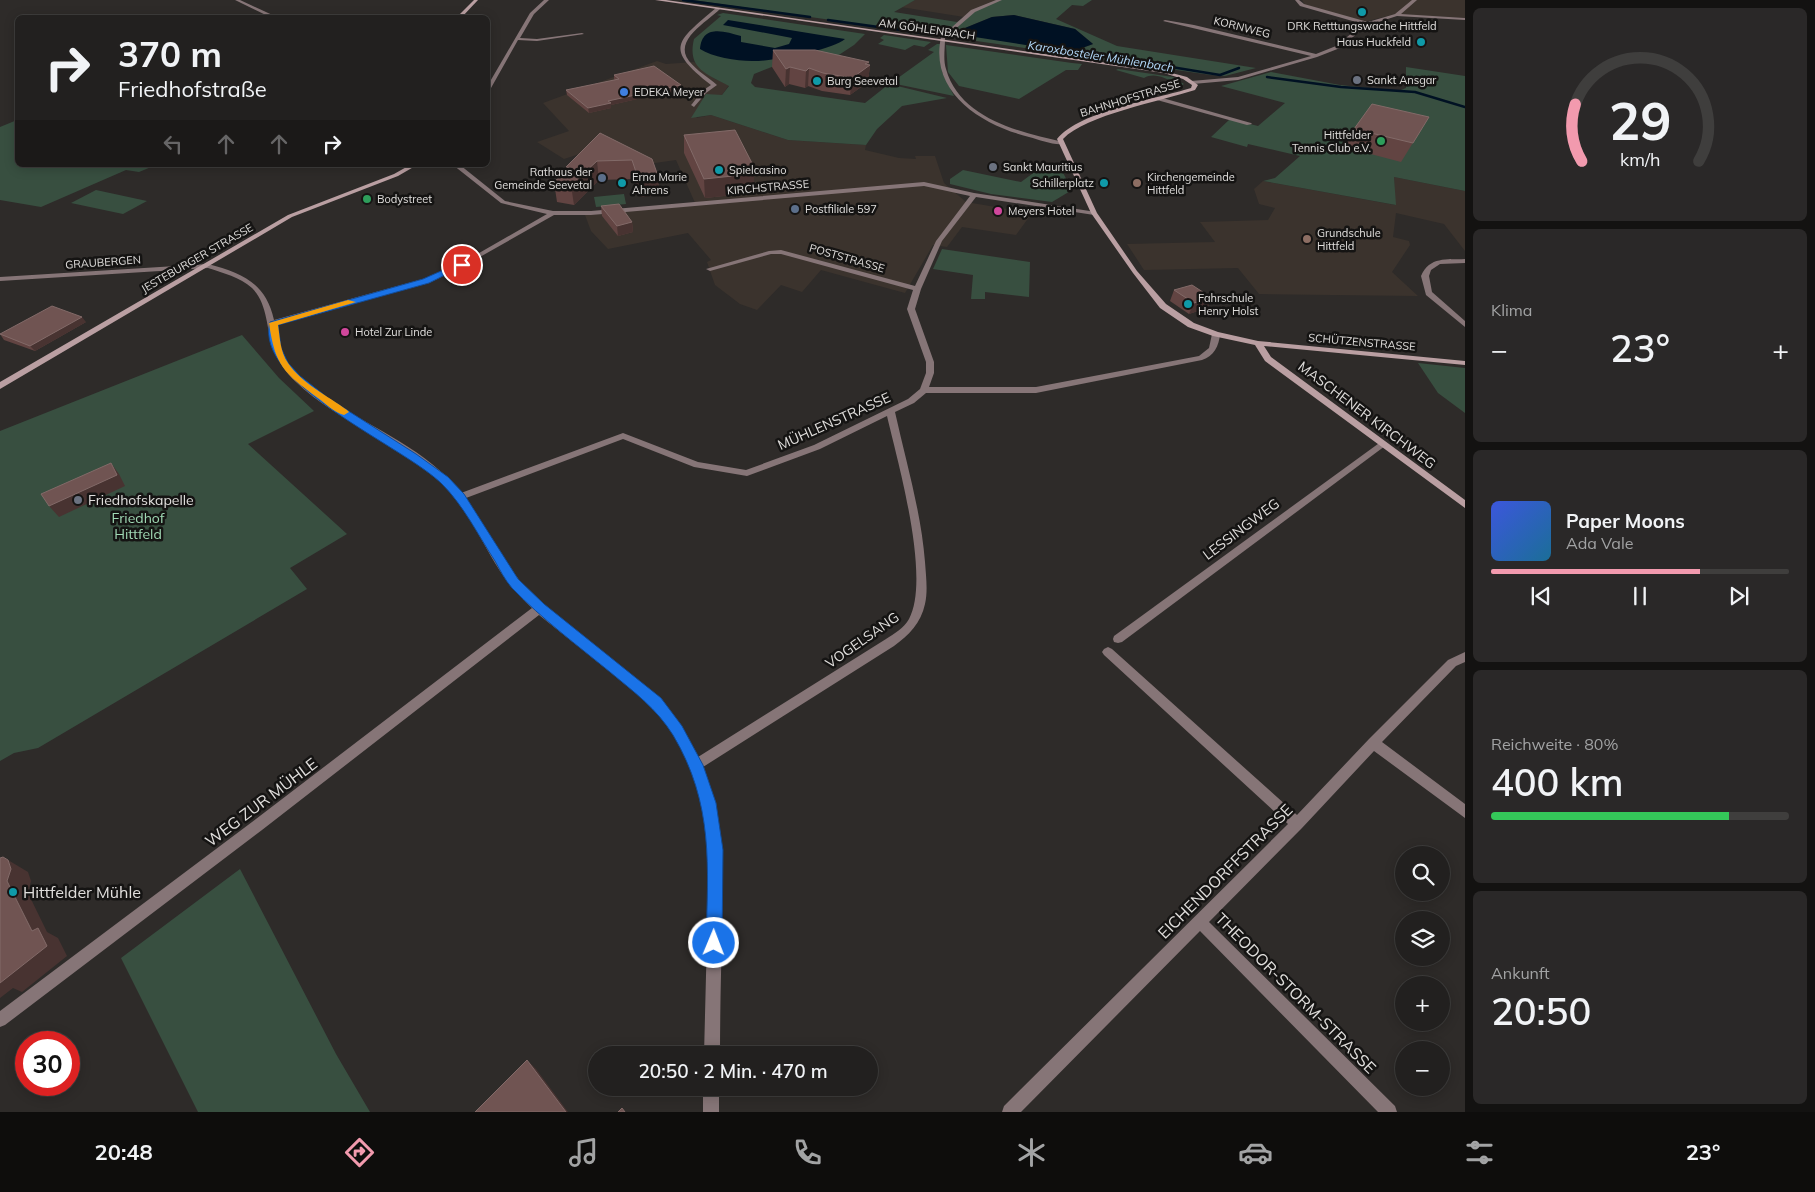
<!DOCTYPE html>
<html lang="de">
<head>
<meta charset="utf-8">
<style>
  body { margin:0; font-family:Mulish,sans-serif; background:#2a2828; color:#f1f3f6; height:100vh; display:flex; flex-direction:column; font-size:19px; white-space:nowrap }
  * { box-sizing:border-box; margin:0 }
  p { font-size:16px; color:#a2a3a4 }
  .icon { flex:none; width:28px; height:28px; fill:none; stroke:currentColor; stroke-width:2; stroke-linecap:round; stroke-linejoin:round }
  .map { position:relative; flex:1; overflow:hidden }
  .sheet { display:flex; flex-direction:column; gap:8px; padding:8px; background:#131211; width:350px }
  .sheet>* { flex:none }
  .top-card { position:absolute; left:15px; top:15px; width:475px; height:152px; border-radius:8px; box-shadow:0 2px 12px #0003,0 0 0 1px #3f3e3d; background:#22201f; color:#f1f3f6; overflow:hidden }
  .tools { position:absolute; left:1395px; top:846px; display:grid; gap:10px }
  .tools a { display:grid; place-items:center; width:55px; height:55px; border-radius:50%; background:#22201f; box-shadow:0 2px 12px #0003,0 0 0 1px #3f3e3d; font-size:25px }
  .speed { position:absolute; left:15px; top:1031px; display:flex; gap:10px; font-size:25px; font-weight:700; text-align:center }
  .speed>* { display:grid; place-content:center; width:65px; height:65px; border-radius:50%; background:#22201f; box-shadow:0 2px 12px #0003,0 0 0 1px #3f3e3d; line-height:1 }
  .speed .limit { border:8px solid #d22; background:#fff; color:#111 }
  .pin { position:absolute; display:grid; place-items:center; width:42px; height:42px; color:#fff; margin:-21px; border:2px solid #fff; border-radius:50%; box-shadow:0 1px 5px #0007 }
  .me { position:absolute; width:55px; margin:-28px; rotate:1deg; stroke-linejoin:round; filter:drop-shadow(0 0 4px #0008) }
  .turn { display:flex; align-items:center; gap:18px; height:105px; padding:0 20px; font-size:22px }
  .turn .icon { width:65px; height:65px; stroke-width:2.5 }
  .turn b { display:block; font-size:35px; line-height:42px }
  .lanes { display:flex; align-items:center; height:48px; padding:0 20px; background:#0003; justify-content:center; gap:25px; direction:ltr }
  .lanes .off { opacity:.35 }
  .big { font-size:38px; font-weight:600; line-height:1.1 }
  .sheet .widget { flex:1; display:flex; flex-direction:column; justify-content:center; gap:8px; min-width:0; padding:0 18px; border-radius:8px; background:#2a2828 }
  .sheet .dial { align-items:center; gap:0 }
  .dial svg { height:130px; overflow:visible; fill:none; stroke:#3f3e3d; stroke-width:7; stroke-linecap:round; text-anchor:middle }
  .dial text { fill:#f1f3f6; stroke:none }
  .song { display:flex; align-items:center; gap:15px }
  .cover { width:60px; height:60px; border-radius:8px; background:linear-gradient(135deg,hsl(230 70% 55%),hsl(200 70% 35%)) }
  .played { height:5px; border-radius:2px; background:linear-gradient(90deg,#f29aae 70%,#3f3e3d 70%) }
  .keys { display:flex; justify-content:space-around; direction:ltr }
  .heat { display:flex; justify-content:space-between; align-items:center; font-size:28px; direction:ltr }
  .charge { height:8px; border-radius:4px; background:linear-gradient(90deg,#34c759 80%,#3f3e3d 0) }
  .trip { position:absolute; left:588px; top:1046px; width:290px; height:50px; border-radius:25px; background:#22201f; box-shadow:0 2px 12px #0003,0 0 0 1px #3f3e3d; font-weight:600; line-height:50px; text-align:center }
  .menu { display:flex; height:80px; justify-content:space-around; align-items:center; background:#0e0d0c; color:#a2a3a4 }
  .menu .icon { width:35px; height:35px }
  .menu .selected { color:#f29aae }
  .menu b { font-size:22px; color:#f1f3f6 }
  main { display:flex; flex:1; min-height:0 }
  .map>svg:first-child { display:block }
  .built { fill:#3b332d }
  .green { fill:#384f40; fill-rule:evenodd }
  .water { fill:#001123 }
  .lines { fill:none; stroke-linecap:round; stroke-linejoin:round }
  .stream { stroke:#001123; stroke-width:2.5 }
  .street { fill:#867577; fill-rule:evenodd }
  .secondary { fill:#ba9fa2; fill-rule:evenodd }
  .wall { fill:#624442 }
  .shaded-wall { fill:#483331 }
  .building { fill:#705452; stroke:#826a68 }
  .route { fill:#1a73e8; stroke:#114b97 }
  .slow { fill:#f59e0b }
  .culture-dot { fill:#0f9aa8; stroke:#151413; stroke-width:2 }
  .worship-dot { fill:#6b7280; stroke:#151413; stroke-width:2 }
  .shop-dot { fill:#3f7fe0; stroke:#151413; stroke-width:2 }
  .leisure-dot { fill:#2e9e5b; stroke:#151413; stroke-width:2 }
  .service-dot { fill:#5c6f8a; stroke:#151413; stroke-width:2 }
  .education-dot { fill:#8d6e63; stroke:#151413; stroke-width:2 }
  .hotel-dot { fill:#d1479c; stroke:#151413; stroke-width:2 }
  .labels { text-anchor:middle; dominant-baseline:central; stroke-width:5; stroke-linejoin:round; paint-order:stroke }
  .far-poi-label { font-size:11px; fill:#e0dedc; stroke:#151413; text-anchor:start }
  .far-street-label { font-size:11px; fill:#e0dedc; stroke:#151413 }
  .far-water-label { font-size:12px; font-style:italic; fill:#b2d8f9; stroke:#151413 }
  .street-label { font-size:14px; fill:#e0dedc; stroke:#151413 }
  .poi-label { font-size:14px; fill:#e0dedc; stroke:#151413; text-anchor:start }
  .park-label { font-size:14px; fill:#a1dab5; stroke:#151413 }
  .near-street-label { font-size:16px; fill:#e0dedc; stroke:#151413 }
  .near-poi-label { font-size:16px; fill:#e0dedc; stroke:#151413; text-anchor:start }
</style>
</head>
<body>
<main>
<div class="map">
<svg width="1465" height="1112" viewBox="0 0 1465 1112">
  <rect width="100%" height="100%" fill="#2e2b29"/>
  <g class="built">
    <polygon points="915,0 997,0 964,17 901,7"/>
    <polygon points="1302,0 1465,0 1465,18 1395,14 1364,22 1305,5"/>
    <polygon points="657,61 666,64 694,62 715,79 729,85 722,95 696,118 711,115 788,140 866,145 865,150 899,158 916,159 915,156 935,156 944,183 966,202 1032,213 1016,235 962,227 947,247 933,245 905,293 821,270 802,292 781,285 757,310 740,304 715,285 707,262 711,260 688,233 608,249 591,231 585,215 696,205 676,160 634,166 598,148 564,159 537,142 569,131 543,103"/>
    <polygon points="1394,177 1465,191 1465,251 1444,224 1396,213 1393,237 1409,241 1410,245 1392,272 1418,296 1259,294 1238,268 1144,270 1127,244 1215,242 1200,222 1268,220 1275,208 1259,204 1254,189 1263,181 1395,205"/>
  </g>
  <g class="green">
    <path d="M693,0H915L894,12L957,22L973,11L1000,0H1092L1083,6L1072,5L1056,19L1117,46L1256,68L1225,76L1211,75ZM1014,15L1075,29L1093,44L1071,52L962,33L965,28L992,17Z"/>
    <path d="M723,13L865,34L854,45L825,64L782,63L754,74L751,83L755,87L865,103L889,84L947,98L902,106L877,129L866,145L788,140L711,115L691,118L706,94L722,95L729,86C706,73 687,69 694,39L721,16L717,15Z"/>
    <polygon points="884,35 931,42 924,47 914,45 905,50 878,44 884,40 880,38"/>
    <polygon points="937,44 941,44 942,72 954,96 891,83 934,52 928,50"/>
    <polygon points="946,45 1072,63 1082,64 1078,70 1066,70 1019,99 959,86 948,72"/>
    <polygon points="1406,67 1465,76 1465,191 1394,177 1396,205 1263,181 1275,178 1300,156 1248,144 1247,147 1211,137 1230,119 1258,126 1285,103 1221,86 1271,72 1340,85 1398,91 1406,88"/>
    <path d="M1118,69L1173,77L1184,84L1172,91L1163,87L1173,82C1165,78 1154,72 1144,78L1116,70Z"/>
    <polygon points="17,120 18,165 156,165 139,172 126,170 41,207 0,200 0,127"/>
    <polygon points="1059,165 1072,190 1052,202 991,194 950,184 950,179 963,170 1021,182 1036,171"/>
    <polygon points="96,190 147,201 123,214 71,203"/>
    <polygon points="624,194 626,204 596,207 594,197"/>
    <polygon points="942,249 1030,262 1029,297 985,292 985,299 971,299 973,275 933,269"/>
    <polygon points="242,335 279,378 314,411 248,444 347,534 290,568 307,589 38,748 14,753 0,761 0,431"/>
    <polygon points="1418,363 1465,368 1465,413 1438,393"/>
    <polygon points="240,869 336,1054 370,1112 198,1112 121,958"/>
  </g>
  <g class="water">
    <polygon points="1014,15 1075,29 1093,44 1071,52 962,35 965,28 992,17"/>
    <path d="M728,20L845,39C833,50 769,62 752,61C736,61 712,57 700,49C702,24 724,31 741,36V42L775,48L789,44L792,38L723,25Z"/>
  </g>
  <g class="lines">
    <g class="stream">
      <polyline points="683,0 810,17"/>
      <polyline points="828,20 929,34"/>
      <polyline points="1068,50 1220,75 1239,68"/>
      <polyline points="1267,77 1341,87 1415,92 1465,107"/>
    </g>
    <g class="street">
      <polygon points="235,0 240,0 279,18 272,18"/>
      <polygon points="544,0 549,0 534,14 520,38 537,39 582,33 584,34 537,41 518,40 491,88 488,89 488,85 530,13"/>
      <path d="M996,0H1002L975,12L945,38C945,49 943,60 946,69C960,119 1020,132 1063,142V144C1052,145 1040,140 1029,137C982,125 929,93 941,37L971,10Z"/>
      <polygon points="1295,0 1299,0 1304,4 1368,22 1395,14 1412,0 1417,0 1401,14 1465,18 1465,20 1397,16 1366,26 1340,48 1317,57 1238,80 1193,84 1191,81 1238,77 1311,56 1163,21 1165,20 1194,25 1316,54 1336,46 1363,24 1300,6"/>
      <path d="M716,8L720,9C707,22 673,40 689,61C697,71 708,77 717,85L706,93L694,107L691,105L692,104L702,91L711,85C664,48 676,42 716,8Z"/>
      <polygon points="1159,97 1251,123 1252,124 1247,125 1157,100 1156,99"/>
      <path d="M453,165H460L505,201L553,211H591L924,182L974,193L1096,212V214L1094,215L976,197L942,241L921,289L915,309L934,362V373L929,387H1036L1199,356L1209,348L1212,334L1216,332L1220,334C1219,346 1214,356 1202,360L1036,393H926L914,403L895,412C906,462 921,511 925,562C926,576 928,591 925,604C921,623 909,635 894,646L703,767C725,821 722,876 722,933C721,974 720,1014 720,1055H704L709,857L705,815L694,775L678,740L662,717L649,703L539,615L262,830L5,1025L0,1027V1011L252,822L532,608C520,597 509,585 500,571C481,542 468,508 442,483C399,442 339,423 296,382C286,373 278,361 273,348C266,328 268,304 252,288C240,277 223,273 208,268L0,281V277L208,264C242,273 266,283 274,320L423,279L460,264L547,214L501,203ZM924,186L970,196L936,241L915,286L781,250L769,251L706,269L710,271L771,254H781L913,290L907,309L926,362V373L920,389L908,399L814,445L746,470L698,462L623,433L461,493C428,450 373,429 330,400C315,390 300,379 289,364C281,353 278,338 275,325L429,283L464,266L554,215H591ZM887,416C898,463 931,578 909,619C904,628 894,634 886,639L698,757L678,721L658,696L571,629L529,592L508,566L466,498L623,439L694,467L747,476L820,449Z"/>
      <path d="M1465,259V263L1440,264L1431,270L1429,276L1432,292L1465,321V327L1426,295L1421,276C1430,256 1446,260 1465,259Z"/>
      <polygon points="1382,441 1385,442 1386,444 1385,446 1122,642 1118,643 1114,642 1113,639 1114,636"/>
      <polygon points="1108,647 1112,649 1297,815 1369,739 1448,660 1465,652 1465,662 1456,666 1382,742 1465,804 1465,818 1374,751 1302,828 1209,922 1395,1106 1397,1112 1378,1112 1200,931 1021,1112 1002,1112 1004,1106 1288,824 1104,655 1102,652 1104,649"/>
      <rect x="703" y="1088" width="16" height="24"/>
    </g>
    <g class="secondary">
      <polygon points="474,0 478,0 461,18 456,18"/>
      <path d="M655,0H666L1164,71L1187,77L1198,85L1195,90C1161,101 1086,115 1063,139L1097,213L1137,271L1166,304L1194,323L1218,332L1258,341L1465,361V365L1264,346L1271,357L1465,500V508L1265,361L1255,345L1213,336L1188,327L1160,308L1133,273L1091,213L1057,139C1080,111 1156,99 1191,88L1192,85L1183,79L1164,73Z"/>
      <polygon points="410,165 417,165 398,176 292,217 0,389 0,382 288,215 394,174"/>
    </g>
  </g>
  <g class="wall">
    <polygon points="773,50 869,62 868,65 870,65 868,82 850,95 822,91 808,86 805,88 789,84 785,87 772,67"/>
    <polygon points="614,75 681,85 681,89 611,105 611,108 589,113 567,95 566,90 615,80 614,79"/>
    <polygon points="1429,117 1401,162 1344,147 1354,129"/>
    <polygon points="600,133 658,176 659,195 640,197 634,179 599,180 574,205 557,202 554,182 566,171 566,167"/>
    <polygon points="684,135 754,167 754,186 752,186 752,193 705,198 684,153"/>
    <polygon points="601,206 632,222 633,232 618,236 602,216"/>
    <polygon points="1174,290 1212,298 1207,308 1189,314 1170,301"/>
    <polygon points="86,322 35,351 4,340 0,334"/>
  </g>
  <g class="shaded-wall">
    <polygon points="869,62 868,67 870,65 868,82 850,95 852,78 865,64"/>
    <polygon points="790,67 789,84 785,87 786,69"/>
    <polygon points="809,68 808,86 805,88 806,71"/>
    <polygon points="681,85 681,89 611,105 611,108 589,113 588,108 608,101"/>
    <polygon points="597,161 599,180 574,205 571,185"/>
    <polygon points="749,167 754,167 754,186 752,186 752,193 705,198 704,179"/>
    <polygon points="658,176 659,195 640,197 638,178"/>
    <polygon points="632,222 633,232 618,236 617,226"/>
    <polygon points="1212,298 1207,308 1189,314 1194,303"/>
    <polygon points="82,317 86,322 35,351 30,346"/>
    <polygon points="111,463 119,474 125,486 59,517 49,506"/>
    <polygon points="8,860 28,872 31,881 28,893 47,932 58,938 67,956 22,992 13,988 0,998 0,976 32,931 7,881"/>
    <polygon points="527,1060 536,1069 568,1112 566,1112"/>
  </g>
  <g class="building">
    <polygon points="773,50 815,50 869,62 865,64 870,65 852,78 823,73 809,68 806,71 790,67 786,69"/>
    <polygon points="654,66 681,85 608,101 611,103 588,108 566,90 619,79 614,75"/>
    <polygon points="1372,104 1429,117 1413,143 1354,129"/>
    <polygon points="735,130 754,167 749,167 752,174 704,179 684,135"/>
    <polygon points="600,133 652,159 658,176 638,178 632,160 597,161 571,185 554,182 570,168 566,167"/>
    <polygon points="619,204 632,222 617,226 601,206"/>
    <polygon points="1192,285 1212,298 1194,303 1174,290"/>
    <polygon points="52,306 82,317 30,346 0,334"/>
    <polygon points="111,463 117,475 49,506 41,494"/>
    <polygon points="3,857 8,860 11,869 7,881 32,931 38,928 47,946 0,983 0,858"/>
    <polygon points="527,1060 566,1112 475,1112"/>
    <polygon points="622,1108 625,1112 618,1112"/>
  </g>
  <path class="route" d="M459,263L465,265L429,283L278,325L281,348L288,363L300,376L328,398L416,454L448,477L464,494L518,579L544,604L661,698L682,726L703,765L716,803L723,850L722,943L720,949L714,951L708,949L706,943C708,866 714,804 673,735C657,709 634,692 610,672C577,645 542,619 512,588C505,580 500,570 495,561C478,535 464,506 442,484C404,446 253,384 270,322L423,279Z"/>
  <path class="slow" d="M348,300L356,302L278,325C280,337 280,352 288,363C301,383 328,396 347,410L349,412L344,415C334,412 326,404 318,398C284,373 275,366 269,323Z"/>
  <g class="culture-dot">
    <circle cx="1362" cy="12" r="5"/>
    <circle cx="1421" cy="42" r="5"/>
    <circle cx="817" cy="81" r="5"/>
    <circle cx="719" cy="170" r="5"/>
    <circle cx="622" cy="183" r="5"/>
    <circle cx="1104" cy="183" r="5"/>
    <circle cx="1188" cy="304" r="5"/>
    <circle cx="13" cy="892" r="5"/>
  </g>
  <g class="worship-dot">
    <circle cx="1357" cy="80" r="5"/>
    <circle cx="993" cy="167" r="5"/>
    <circle cx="78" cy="500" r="5"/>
  </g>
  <circle class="shop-dot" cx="624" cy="92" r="5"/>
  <g class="leisure-dot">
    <circle cx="1381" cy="141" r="5"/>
    <circle cx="367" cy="199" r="5"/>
  </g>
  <g class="service-dot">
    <circle cx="602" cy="178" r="5"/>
    <circle cx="795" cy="209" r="5"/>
  </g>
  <g class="education-dot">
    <circle cx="1137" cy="183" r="5"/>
    <circle cx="1307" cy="239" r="5"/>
  </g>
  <g class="hotel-dot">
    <circle cx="998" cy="211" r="5"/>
    <circle cx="345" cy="332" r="5"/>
  </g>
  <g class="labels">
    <g class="far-poi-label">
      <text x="1362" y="26" text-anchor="middle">DRK Retttungswache Hittfeld</text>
      <text x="1411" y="42" text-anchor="end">Haus Huckfeld</text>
      <text x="1367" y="80">Sankt Ansgar</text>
      <text x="827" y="81">Burg Seevetal</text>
      <text x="634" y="92">EDEKA Meyer</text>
      <text x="1371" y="135" text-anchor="end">Hittfelder<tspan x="1371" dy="13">Tennis Club e.V.</tspan></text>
      <text x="1003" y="167">Sankt Mauritius</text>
      <text x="729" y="170">Spielcasino</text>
      <text x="592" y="172" text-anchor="end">Rathaus der<tspan x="592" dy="13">Gemeinde Seevetal</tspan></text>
      <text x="632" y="177">Erna Marie<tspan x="632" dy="13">Ahrens</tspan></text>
      <text x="1147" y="177">Kirchengemeinde<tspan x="1147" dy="13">Hittfeld</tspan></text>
      <text x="1094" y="183" text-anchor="end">Schillerplatz</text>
      <text x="377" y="199">Bodystreet</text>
      <text x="805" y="209">Postfiliale 597</text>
      <text x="1008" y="211">Meyers Hotel</text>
      <text x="1317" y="233">Grundschule<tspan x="1317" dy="13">Hittfeld</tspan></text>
      <text x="1198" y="298">Fahrschule<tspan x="1198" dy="13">Henry Holst</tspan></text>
      <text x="355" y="332">Hotel Zur Linde</text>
    </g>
    <g class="far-street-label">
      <text transform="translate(1242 27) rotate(14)">KORNWEG</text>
      <text transform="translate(927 29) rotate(8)">AM GÖHLENBACH</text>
      <text transform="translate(1130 98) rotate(-17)">BAHNHOFSTRASSE</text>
      <text transform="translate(768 187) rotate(-5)">KIRCHSTRASSE</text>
      <text transform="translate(197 258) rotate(-30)">JESTEBURGER STRASSE</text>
      <text transform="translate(847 258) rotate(16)">POSTSTRASSE</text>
      <text transform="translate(103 262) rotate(-4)">GRAUBERGEN</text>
      <text transform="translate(1362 342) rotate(5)">SCHÜTZENSTRASSE</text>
    </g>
    <g class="far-water-label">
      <text transform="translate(1101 56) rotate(9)">Karoxbosteler Mühlenbach</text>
    </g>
    <g class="street-label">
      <text transform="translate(1367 415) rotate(37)">MASCHENER KIRCHWEG</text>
      <text transform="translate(834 421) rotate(-24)">MÜHLENSTRASSE</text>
      <text transform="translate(1241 529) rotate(-37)">LESSINGWEG</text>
      <text transform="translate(862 640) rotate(-35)">VOGELSANG</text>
    </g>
    <g class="poi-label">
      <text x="88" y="500">Friedhofskapelle</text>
    </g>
    <g class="park-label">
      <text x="138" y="518">Friedhof<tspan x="138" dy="16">Hittfeld</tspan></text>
    </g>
    <g class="near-street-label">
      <text transform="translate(261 802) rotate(-37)">WEG ZUR MÜHLE</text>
      <text transform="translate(1225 871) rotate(-45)">EICHENDORFFSTRASSE</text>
      <text transform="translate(1296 993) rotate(45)">THEODOR-STORM-STRASSE</text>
    </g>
    <g class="near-poi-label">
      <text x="23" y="892">Hittfelder Mühle</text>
    </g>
  </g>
</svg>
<div class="tools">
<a><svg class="icon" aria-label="search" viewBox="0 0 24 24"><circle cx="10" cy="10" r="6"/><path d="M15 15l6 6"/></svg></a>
<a><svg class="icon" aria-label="layers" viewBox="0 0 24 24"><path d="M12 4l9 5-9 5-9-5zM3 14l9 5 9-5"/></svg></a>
<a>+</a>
<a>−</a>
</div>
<div class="speed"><div class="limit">30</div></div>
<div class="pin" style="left:462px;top:265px;background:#d93025"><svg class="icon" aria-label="arrive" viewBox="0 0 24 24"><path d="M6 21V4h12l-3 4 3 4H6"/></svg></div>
<svg class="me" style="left:714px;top:943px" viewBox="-20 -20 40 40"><circle r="17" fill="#1a73e8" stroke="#fff" stroke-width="3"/><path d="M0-11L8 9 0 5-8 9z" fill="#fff"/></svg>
<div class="trip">20:50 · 2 Min. · 470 m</div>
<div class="top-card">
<div class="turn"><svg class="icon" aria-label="right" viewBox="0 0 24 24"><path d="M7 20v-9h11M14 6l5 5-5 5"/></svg><div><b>370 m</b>Friedhofstraße</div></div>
<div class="lanes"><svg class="icon off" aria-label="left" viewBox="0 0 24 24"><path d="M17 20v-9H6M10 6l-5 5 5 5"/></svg><svg class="icon off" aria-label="ahead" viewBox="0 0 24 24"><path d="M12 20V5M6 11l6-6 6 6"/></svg><svg class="icon off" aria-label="ahead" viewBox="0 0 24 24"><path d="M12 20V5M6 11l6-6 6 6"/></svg><svg class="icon" aria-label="right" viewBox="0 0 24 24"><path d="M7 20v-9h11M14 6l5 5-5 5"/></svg></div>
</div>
</div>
<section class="sheet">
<div class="widget dial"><svg viewBox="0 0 100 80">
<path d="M14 69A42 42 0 1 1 86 69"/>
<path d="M14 69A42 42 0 0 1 10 34" stroke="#f29aae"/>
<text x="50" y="56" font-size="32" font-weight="700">29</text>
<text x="50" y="72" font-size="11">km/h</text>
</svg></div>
<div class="widget"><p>Klima</p>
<div class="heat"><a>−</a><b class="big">23°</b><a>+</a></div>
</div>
<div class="widget">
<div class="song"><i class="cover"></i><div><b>Paper Moons</b><p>Ada Vale</p></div></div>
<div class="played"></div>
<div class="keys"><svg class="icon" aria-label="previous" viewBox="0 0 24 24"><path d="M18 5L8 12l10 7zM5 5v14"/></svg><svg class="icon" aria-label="pause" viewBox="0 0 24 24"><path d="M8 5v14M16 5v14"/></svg><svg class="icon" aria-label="next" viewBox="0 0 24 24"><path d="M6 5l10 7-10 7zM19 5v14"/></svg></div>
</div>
<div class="widget"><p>Reichweite · 80%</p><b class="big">400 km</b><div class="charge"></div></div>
<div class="widget"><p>Ankunft</p><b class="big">20:50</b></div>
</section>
</main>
<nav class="menu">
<b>20:48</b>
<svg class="icon selected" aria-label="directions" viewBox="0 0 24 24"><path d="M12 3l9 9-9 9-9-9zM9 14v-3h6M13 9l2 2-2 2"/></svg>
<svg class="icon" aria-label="music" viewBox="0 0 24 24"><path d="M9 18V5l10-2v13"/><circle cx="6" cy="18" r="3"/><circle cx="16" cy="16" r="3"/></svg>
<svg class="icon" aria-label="phone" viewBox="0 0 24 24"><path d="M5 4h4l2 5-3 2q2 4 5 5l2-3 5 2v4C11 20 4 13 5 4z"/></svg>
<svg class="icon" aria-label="climate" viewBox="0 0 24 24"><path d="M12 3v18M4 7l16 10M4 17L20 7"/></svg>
<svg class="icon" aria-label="car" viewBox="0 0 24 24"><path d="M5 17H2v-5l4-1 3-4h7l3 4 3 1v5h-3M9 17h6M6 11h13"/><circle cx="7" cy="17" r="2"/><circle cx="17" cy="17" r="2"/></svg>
<svg class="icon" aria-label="filters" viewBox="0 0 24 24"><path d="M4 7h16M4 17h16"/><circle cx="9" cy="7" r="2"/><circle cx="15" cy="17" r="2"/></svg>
<b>23°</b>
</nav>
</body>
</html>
